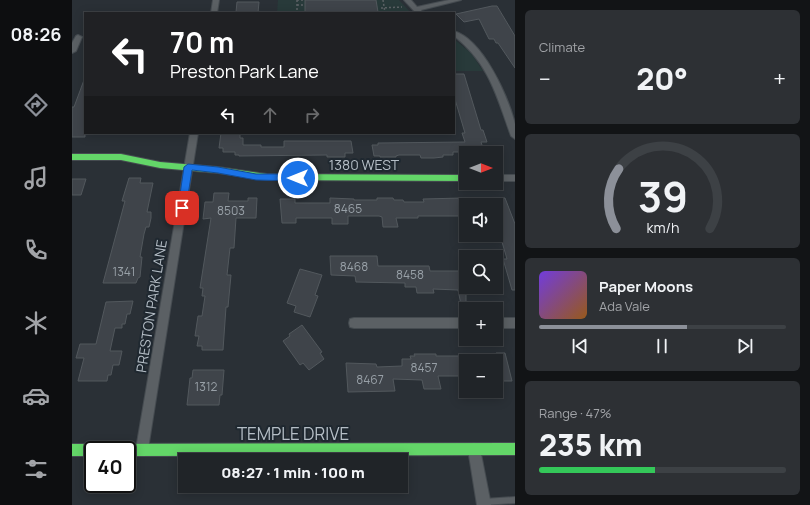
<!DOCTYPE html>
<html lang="en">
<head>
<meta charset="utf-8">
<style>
  body { margin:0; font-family:Manrope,sans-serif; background:#2d3034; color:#f1f3f6; height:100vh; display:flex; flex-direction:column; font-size:15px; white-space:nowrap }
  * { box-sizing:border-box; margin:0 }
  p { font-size:13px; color:#a2a4a8 }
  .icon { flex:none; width:22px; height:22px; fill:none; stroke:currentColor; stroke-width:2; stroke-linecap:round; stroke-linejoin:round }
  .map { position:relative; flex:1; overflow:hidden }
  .drawer { display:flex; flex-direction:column; gap:10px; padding:10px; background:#121416; width:295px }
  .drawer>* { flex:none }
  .hud { position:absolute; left:12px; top:12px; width:371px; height:122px; border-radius:0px; box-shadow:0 2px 10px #0003,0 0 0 1px #3d4145; background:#202124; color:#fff; overflow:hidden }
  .needle { width:26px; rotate:90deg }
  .buttons { position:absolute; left:387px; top:146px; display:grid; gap:8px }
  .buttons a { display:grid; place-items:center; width:44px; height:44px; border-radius:0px; background:#202428; box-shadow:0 2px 10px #0003,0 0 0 1px #3d4145; font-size:20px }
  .speed { position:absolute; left:12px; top:441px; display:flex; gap:8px; font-size:20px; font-weight:700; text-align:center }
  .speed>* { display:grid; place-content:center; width:52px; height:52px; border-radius:50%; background:#202428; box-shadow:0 2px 10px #0003,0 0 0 1px #3d4145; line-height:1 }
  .speed .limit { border:2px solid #111; border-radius:6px; background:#fff; color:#111 }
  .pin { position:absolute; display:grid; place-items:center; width:34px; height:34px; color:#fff; margin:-17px; border-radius:8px; box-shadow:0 2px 6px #0006 }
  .me { position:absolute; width:44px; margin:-22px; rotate:270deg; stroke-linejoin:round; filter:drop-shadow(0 0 3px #0008) }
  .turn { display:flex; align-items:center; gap:14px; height:84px; padding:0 20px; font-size:18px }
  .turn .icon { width:52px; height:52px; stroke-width:2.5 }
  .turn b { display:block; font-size:28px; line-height:34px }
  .lanes { display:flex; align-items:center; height:38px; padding:0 20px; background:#0003; justify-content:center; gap:20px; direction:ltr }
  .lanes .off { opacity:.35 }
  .big { font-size:30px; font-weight:800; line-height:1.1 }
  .drawer .card { flex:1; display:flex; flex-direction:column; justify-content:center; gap:6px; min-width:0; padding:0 14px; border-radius:6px; background:#2d3034 }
  .drawer .dial { align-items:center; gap:0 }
  .dial svg { height:104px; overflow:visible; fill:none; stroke:#3d4145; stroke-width:7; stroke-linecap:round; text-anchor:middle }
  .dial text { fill:#f1f3f6; stroke:none }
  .song { display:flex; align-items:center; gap:12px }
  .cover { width:48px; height:48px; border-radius:6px; background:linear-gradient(135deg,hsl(260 70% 55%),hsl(30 70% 35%)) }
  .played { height:4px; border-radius:2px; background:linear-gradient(90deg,#8c9099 60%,#3d4145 60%) }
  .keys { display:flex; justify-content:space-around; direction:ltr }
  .heat { display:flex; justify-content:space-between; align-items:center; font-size:22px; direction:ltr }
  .charge { height:6px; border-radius:3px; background:linear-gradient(90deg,#34c759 47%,#3d4145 0) }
  .trip { position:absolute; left:106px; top:453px; width:230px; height:40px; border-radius:0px; background:#202428; box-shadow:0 2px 10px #0003,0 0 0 1px #3d4145; font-weight:800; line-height:40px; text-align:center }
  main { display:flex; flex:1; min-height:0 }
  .dock { display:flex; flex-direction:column; width:72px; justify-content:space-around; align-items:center; background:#0d0e10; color:#a2a4a8 }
  .dock .icon { width:28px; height:28px }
  .dock .selected { color:#8c9099 }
  .dock b { font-size:18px; color:#f1f3f6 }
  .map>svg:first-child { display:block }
  .green { fill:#283a3a }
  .building { fill:#3f444a; stroke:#52585d }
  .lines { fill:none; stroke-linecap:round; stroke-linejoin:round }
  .lane-casing { stroke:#454b50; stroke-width:2 }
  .street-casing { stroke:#454b50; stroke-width:2 }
  .fast-casing { stroke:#454b50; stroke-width:2 }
  .path { stroke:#5c6265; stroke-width:1.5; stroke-dasharray:2 2; stroke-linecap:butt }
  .lane { fill:#5b6064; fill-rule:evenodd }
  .street { fill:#5b6064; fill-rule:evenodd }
  .fast { fill:#63d668; fill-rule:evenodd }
  .route { fill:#1a73e8; stroke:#114b97 }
  .labels { text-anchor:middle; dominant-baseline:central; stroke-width:4; stroke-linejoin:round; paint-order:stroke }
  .number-label { font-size:12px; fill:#98a0a7 }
  .street-label { font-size:14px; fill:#b5bec6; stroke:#1f2830 }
  .near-street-label { font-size:17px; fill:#b5bec6; stroke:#1f2830 }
</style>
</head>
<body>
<main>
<nav class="dock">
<b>08:26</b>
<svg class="icon selected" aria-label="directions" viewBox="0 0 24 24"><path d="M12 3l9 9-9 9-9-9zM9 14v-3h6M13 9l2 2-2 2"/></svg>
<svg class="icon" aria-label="music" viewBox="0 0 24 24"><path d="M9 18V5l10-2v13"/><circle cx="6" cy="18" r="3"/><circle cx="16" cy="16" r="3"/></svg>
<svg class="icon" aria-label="phone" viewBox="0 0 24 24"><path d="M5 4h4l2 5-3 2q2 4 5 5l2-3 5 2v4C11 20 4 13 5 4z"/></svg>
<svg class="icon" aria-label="climate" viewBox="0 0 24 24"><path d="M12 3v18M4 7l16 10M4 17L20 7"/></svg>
<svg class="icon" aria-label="car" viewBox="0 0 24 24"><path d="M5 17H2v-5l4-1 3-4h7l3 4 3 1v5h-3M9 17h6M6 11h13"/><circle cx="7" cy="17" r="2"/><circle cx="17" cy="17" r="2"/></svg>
<svg class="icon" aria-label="filters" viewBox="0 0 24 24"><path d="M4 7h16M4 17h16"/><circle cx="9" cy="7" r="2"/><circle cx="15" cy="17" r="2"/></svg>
</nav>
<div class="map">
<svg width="443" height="505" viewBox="0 0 443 505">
  <rect width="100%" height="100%" fill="#2a3036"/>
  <g class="green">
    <polygon points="206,0 327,0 339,13 205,13"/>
    <polygon points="382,39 399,53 411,71 382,71"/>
  </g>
  <g class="building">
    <polygon points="233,0 304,0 306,12 233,12"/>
    <polygon points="165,2 187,2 186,13 164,12"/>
    <polygon points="420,6 425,6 443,36 443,68 426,43 424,43 422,39 417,39 407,19 392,22 384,14"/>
    <polygon points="382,74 392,74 409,130 411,130 415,142 409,142 411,148 407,148 408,152 381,152 381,155 371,155 371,157 362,158 349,158 348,155 327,155 324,156 324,157 308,157 308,156 302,156 300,145 306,145 306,143 393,142 390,133 393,133 382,96"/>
    <polygon points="12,80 13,137 0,137 0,107 2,107"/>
    <polygon points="149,133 168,133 168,138 171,138 171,145 189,145 189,147 212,147 212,141 279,141 281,153 273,153 273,157 255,157 255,155 167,156 167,155 163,155 163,152 151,152 151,148 147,148"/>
    <polygon points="57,178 69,178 68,183 81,183 75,212 79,212 79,218 77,227 74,227 72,234 68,257 70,257 68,277 66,278 64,283 31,283 53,201 50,201"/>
    <polygon points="0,179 14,179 9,195 0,195"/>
    <polygon points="142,193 157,193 156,201 176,201 176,198 185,198 184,218 164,218 162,248 158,248 155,275 159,275 156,307 154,307 151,350 130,350 130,346 125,346 127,336 123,336 126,316 130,316 133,296 130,296 131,288 128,288 139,218 131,219 133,202 141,202"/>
    <polygon points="258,198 282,199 282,200 305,200 305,198 321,198 322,200 331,200 332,202 352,202 351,199 390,198 394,216 346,216 346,218 324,218 326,227 311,227 310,217 307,216 276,216 276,224 260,224 260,218 224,218 224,223 210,223 208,199 223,199 223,203 258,203"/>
    <polygon points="424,198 433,198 443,224 443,290 440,290 431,259 435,259 428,235 424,235"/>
    <polygon points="258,256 305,256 306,266 357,266 358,271 394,271 394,308 390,309 386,290 361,289 362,293 345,293 344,287 333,287 333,283 284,282 283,276 259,275"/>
    <polygon points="228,269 250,275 243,295 246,296 238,317 222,312 224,306 215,303"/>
    <polygon points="61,301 58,314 55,314 53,324 50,324 50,328 43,328 38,351 50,351 47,365 41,365 39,375 36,375 35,381 6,381 12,358 4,358 8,344 24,344 34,302"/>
    <polygon points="230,325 250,352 248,353 252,359 237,370 231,363 228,365 211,341 218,336 217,334"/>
    <polygon points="424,353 433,353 440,381 424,381"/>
    <polygon points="342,354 364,354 364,356 394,356 394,376 366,376 369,389 352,389 350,380 321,379 323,391 276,392 274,363 304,364 305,367 330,366 330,359 339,359 338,356 343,356"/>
    <polygon points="121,370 152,370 150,395 148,395 147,405 115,405 118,378 120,378"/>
  </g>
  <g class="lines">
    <g class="lane-casing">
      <polygon id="lane" points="443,497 443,503 411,505 410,504 409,502 410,500 412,499"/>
    </g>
    <g class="street-casing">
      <g id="street">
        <polygon points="141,0 147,0 145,13 139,13"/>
        <polygon points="332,0 339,0 345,7 377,0 389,0 349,10 351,13 344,13"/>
        <path d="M382,31C411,40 436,96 443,124C443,128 443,134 443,139L439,136C425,97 417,63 382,36Z"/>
        <polygon points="6,35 10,37 4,51 0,53 0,43 4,36"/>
        <polygon points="118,133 126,133 76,449 74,453 70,455 66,453 64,449"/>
        <rect x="424" y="175" width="19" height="6"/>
        <polygon points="282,318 394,318 394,328 282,328 278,327 277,323 278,319"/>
        <rect x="424" y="318" width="19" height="10"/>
        <polygon points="402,443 406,445 408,449 419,505 405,505 396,449 398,445"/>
      </g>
    </g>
    <g class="fast-casing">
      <g id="fast">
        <polygon points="0,154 49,154 88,162 146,167 195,174 394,175 394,181 195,180 146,173 88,168 49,160 0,160"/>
        <polygon points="443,443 443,455 55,456 55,450 21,450 21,456 0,456 0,444"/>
      </g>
    </g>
    <g class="path">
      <polyline points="225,0 225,13"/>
      <polyline points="225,0 233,0"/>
      <polyline points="311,0 313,13"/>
      <polyline points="225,5 233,5"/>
      <polyline points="309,8 330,7"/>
    </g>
    <use href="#lane" class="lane"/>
    <use href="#street" class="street"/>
    <use href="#fast" class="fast"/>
  </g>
  <polygon class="route" points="116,164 146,167 184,174 226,174 230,178 226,181 184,180 146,173 120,170 114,208 110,211 106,208 112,167"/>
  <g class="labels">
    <g class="number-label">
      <text x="276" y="208">8465</text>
      <text x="159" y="210">8503</text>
      <text x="282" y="266">8468</text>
      <text x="52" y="271">1341</text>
      <text x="338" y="274">8458</text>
      <text x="352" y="367">8457</text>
      <text x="298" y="379">8467</text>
      <text x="134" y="386">1312</text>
    </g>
    <g class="street-label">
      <text x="292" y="164">1380 WEST</text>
      <text transform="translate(79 306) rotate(-81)">PRESTON PARK LANE</text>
    </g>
    <g class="near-street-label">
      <text x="221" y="433">TEMPLE DRIVE</text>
    </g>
  </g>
</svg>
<div class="buttons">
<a><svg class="needle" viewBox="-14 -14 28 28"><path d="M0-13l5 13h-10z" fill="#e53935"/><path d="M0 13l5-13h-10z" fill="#a2a4a8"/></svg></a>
<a><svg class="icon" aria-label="sound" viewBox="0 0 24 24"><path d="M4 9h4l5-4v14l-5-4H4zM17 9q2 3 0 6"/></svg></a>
<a><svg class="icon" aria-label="search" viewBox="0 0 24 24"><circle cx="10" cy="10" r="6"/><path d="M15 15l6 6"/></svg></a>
<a>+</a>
<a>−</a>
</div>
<div class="speed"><div class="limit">40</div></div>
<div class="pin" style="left:110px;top:208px;background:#d93025"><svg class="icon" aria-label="arrive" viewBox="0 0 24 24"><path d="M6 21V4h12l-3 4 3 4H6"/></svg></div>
<svg class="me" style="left:226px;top:178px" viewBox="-20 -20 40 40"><circle r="17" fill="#1a73e8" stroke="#fff" stroke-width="3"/><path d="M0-11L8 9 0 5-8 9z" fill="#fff"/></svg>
<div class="trip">08:27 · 1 min · 100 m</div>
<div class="hud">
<div class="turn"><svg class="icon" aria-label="left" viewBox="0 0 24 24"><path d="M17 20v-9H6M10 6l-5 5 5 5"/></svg><div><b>70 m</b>Preston Park Lane</div></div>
<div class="lanes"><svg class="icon" aria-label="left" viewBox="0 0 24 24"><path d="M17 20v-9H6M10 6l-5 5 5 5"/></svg><svg class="icon off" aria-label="ahead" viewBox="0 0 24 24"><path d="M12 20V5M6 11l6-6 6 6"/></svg><svg class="icon off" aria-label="right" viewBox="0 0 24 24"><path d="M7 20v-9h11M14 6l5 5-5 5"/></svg></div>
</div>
</div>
<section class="drawer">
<div class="card"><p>Climate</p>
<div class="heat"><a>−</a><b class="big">20°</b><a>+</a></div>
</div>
<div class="card dial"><svg viewBox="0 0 100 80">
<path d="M14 69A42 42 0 1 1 86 69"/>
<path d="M14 69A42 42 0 0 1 16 23" stroke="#8c9099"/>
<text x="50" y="56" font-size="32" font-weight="700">39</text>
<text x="50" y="72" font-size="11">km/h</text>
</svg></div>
<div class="card">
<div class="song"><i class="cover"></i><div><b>Paper Moons</b><p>Ada Vale</p></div></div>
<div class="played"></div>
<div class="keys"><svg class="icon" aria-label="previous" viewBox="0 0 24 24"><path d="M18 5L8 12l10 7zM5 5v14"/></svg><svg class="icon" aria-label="pause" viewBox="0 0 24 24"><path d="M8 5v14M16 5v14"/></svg><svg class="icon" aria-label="next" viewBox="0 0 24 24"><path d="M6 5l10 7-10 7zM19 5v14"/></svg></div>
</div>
<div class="card"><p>Range · 47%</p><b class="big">235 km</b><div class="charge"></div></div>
</section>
</main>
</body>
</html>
